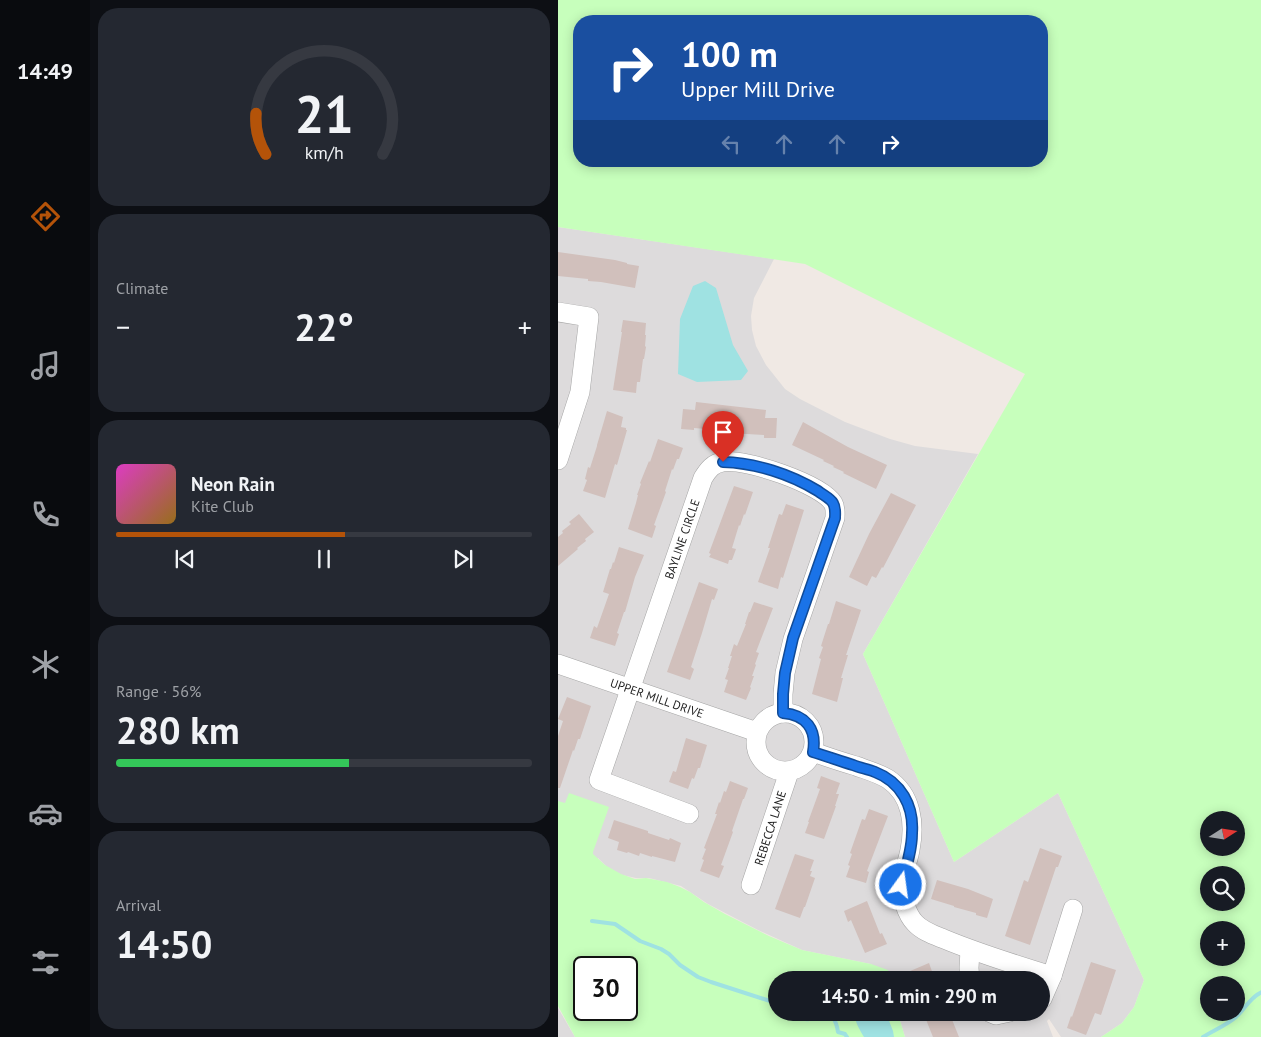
<!DOCTYPE html>
<html lang="en">
<head>
<meta charset="utf-8">
<style>
  body { margin:0; font-family:"PT Sans",sans-serif; background:#242831; color:#f1f3f6; height:100vh; display:flex; flex-direction:column; font-size:19px; white-space:nowrap }
  * { box-sizing:border-box; margin:0 }
  p { font-size:16px; color:#9ea1a6 }
  .icon { flex:none; width:28px; height:28px; fill:none; stroke:currentColor; stroke-width:2; stroke-linecap:round; stroke-linejoin:round }
  .map { position:relative; flex:1; overflow:hidden }
  .details { display:flex; flex-direction:column; gap:8px; padding:8px; background:#0d0f14; width:468px }
  .details>* { flex:none }
  .guide { position:absolute; left:15px; top:15px; width:475px; height:152px; border-radius:20px; box-shadow:0 2px 12px #0003; background:#1a4fa0; color:#fff; overflow:hidden }
  .needle { width:32px; rotate:78deg }
  .buttons { position:absolute; left:642px; top:811px; display:grid; gap:10px }
  .buttons a { display:grid; place-items:center; width:45px; height:45px; border-radius:50%; background:#171b24; box-shadow:0 2px 12px #0003; font-size:25px }
  .speed { position:absolute; left:15px; top:956px; display:flex; gap:10px; font-size:25px; font-weight:700; text-align:center }
  .speed>* { display:grid; place-content:center; width:65px; height:65px; border-radius:50%; background:#171b24; box-shadow:0 2px 12px #0003; line-height:1 }
  .speed .limit { border:2px solid #111; border-radius:8px; background:#fff; color:#111 }
  .pin { position:absolute; display:grid; place-items:center; width:42px; height:42px; color:#fff; margin:-51px -21px; border-radius:50% 50% 50% 0; rotate:-45deg; box-shadow:0 0 5px #0007 }
  .pin .icon { rotate:45deg }
  .me { position:absolute; width:55px; margin:-28px; rotate:14deg; stroke-linejoin:round; filter:drop-shadow(0 0 4px #0008) }
  .turn { display:flex; align-items:center; gap:18px; height:105px; padding:0 25px; font-size:22px }
  .turn .icon { width:65px; height:65px; stroke-width:2.5 }
  .turn b { display:block; font-size:35px; line-height:42px }
  .lanes { display:flex; align-items:center; height:48px; padding:0 25px; background:#0003; justify-content:center; gap:25px; direction:ltr }
  .lanes .off { opacity:.35 }
  .big { font-size:38px; font-weight:700; line-height:1.1 }
  .details .widget { flex:1; display:flex; flex-direction:column; justify-content:center; gap:8px; min-width:0; padding:0 18px; border-radius:20px; background:#242831 }
  .details .dial { align-items:center; gap:0 }
  .dial svg { height:130px; overflow:visible; fill:none; stroke:#363941; stroke-width:7; stroke-linecap:round; text-anchor:middle }
  .dial text { fill:#f1f3f6; stroke:none }
  .song { display:flex; align-items:center; gap:15px }
  .cover { width:60px; height:60px; border-radius:8px; background:linear-gradient(135deg,hsl(310 70% 55%),hsl(40 70% 35%)) }
  .played { height:5px; border-radius:2px; background:linear-gradient(90deg,#b45309 55%,#363941 55%) }
  .keys { display:flex; justify-content:space-around; direction:ltr }
  .heat { display:flex; justify-content:space-between; align-items:center; font-size:28px; direction:ltr }
  .charge { height:8px; border-radius:4px; background:linear-gradient(90deg,#34c759 56%,#363941 0) }
  .trip { position:absolute; left:210px; top:971px; width:282px; height:50px; border-radius:25px; background:#171b24; box-shadow:0 2px 12px #0003; font-weight:700; line-height:50px; text-align:center }
  main { display:flex; flex:1; min-height:0 }
  .menu { display:flex; flex-direction:column; width:90px; justify-content:space-around; align-items:center; background:#090b0e; color:#9ea1a6 }
  .menu .icon { width:35px; height:35px }
  .menu .active { color:#b45309 }
  .menu b { font-size:22px; color:#f1f3f6 }
  .map>svg:first-child { display:block }
  .residential { fill:#dddbdc }
  .park { fill:#c7ffbc; fill-rule:evenodd }
  .water { fill:#9fe2e2 }
  .lines { fill:none; stroke-linecap:round; stroke-linejoin:round }
  .stream { stroke:#9fe2e2; stroke-width:4 }
  .building { fill:#d1c0bc }
  .minor-casing { stroke:#a5a5a5; stroke-width:20 }
  .minor { stroke:#fff; stroke-width:19 }
  .route-casing { stroke:#114b97; stroke-width:12 }
  .route { stroke:#1a73e8; stroke-width:9 }
  .labels { text-anchor:middle; dominant-baseline:central; stroke-width:5; stroke-linejoin:round; paint-order:stroke }
  .street-label { font-size:12px; fill:#1e1e1e; stroke:#fff }
</style>
</head>
<body>
<main>
<nav class="menu">
<b>14:49</b>
<svg class="icon active" aria-label="directions" viewBox="0 0 24 24"><path d="M12 3l9 9-9 9-9-9zM9 14v-3h6M13 9l2 2-2 2"/></svg>
<svg class="icon" aria-label="music" viewBox="0 0 24 24"><path d="M9 18V5l10-2v13"/><circle cx="6" cy="18" r="3"/><circle cx="16" cy="16" r="3"/></svg>
<svg class="icon" aria-label="phone" viewBox="0 0 24 24"><path d="M5 4h4l2 5-3 2q2 4 5 5l2-3 5 2v4C11 20 4 13 5 4z"/></svg>
<svg class="icon" aria-label="climate" viewBox="0 0 24 24"><path d="M12 3v18M4 7l16 10M4 17L20 7"/></svg>
<svg class="icon" aria-label="car" viewBox="0 0 24 24"><path d="M5 17H2v-5l4-1 3-4h7l3 4 3 1v5h-3M9 17h6M6 11h13"/><circle cx="7" cy="17" r="2"/><circle cx="17" cy="17" r="2"/></svg>
<svg class="icon" aria-label="filters" viewBox="0 0 24 24"><path d="M4 7h16M4 17h16"/><circle cx="9" cy="7" r="2"/><circle cx="15" cy="17" r="2"/></svg>
</nav>
<section class="details">
<div class="widget dial"><svg viewBox="0 0 100 80">
<path d="M14 69A42 42 0 1 1 86 69"/>
<path d="M14 69A42 42 0 0 1 8 44" stroke="#b45309"/>
<text x="50" y="56" font-size="32" font-weight="700">21</text>
<text x="50" y="72" font-size="11">km/h</text>
</svg></div>
<div class="widget"><p>Climate</p>
<div class="heat"><a>−</a><b class="big">22°</b><a>+</a></div>
</div>
<div class="widget">
<div class="song"><i class="cover"></i><div><b>Neon Rain</b><p>Kite Club</p></div></div>
<div class="played"></div>
<div class="keys"><svg class="icon" aria-label="previous" viewBox="0 0 24 24"><path d="M18 5L8 12l10 7zM5 5v14"/></svg><svg class="icon" aria-label="pause" viewBox="0 0 24 24"><path d="M8 5v14M16 5v14"/></svg><svg class="icon" aria-label="next" viewBox="0 0 24 24"><path d="M6 5l10 7-10 7zM19 5v14"/></svg></div>
</div>
<div class="widget"><p>Range · 56%</p><b class="big">280 km</b><div class="charge"></div></div>
<div class="widget"><p>Arrival</p><b class="big">14:50</b></div>
</section>
<div class="map">
<svg width="704" height="1037" viewBox="0 0 704 1037">
  <rect width="100%" height="100%" fill="#f0e9e4"/>
  <g class="residential">
    <polygon points="0,227 216,259 196,298 193,316 194,330 198,346 208,365 227,389 242,399 287,422 332,439 357,446 420,454 305,654 396,862 500,793 586,980 576,1007 564,1023 543,1037 503,1037 491,1019 489,1021 495,1037 347,1037 341,1017 342,1013 484,1012 484,980 336,980 313,964 244,950 200,930 150,904 123,886 91,878 78,878 64,875 49,867 40,858 16,915 0,988"/>
    <polygon points="0,1008 17,1037 0,1037"/>
  </g>
  <g class="park">
    <path d="M0,0H703V1037H543L564,1023L576,1007L586,980L500,793L396,862L305,654L467,374L247,264L0,227ZM21,21H484V161H21ZM651,820H679V848H651ZM651,875H679V902H651ZM651,930H679V958H651ZM651,985H679V1012H651Z"/>
    <path d="M11,793L51,807L35,852V854L47,865L63,874L77,879L88,878L109,882L122,887L132,892L146,902L167,914L211,936L244,950L313,964L330,970L336,980H219V1012L342,1013L341,1017L347,1037H17L0,1006V801L7,803ZM26,968H69V1010H26Z"/>
  </g>
  <g class="water">
    <polygon points="147,281 158,288 175,345 190,371 183,380 139,382 120,374 122,319 135,286"/>
    <path d="M297,1013H328L335,1031L336,1037H306C302,1030 296,1021 297,1013Z"/>
  </g>
  <g class="lines">
    <g class="stream">
      <polyline points="34,921 57,924 82,941 103,949 111,954 122,965 140,977 153,982 212,1001 219,1004"/>
      <path d="M232,1012C238,1016 244,1020 251,1019C257,1018 262,1014 267,1014C276,1014 279,1025 280,1032L287,1034L289,1037"/>
      <path d="M645,1037C656,1030 669,1025 678,1017C687,1009 692,997 704,992"/>
    </g>
  </g>
  <g class="building">
    <polygon points="0,252 57,260 69,263 69,264 81,266 77,288 43,282 30,281 30,279 0,276"/>
    <polygon points="65,320 88,323 87,335 88,335 87,346 88,347 86,359 85,359 82,382 79,382 78,393 55,390 64,332 63,332"/>
    <polygon points="138,402 208,410 207,418 219,418 218,438 206,438 206,435 171,433 171,431 136,428 136,430 123,429 125,409 137,410"/>
    <polygon points="49,411 65,417 63,427 68,428 68,430 69,430 59,465 57,464 47,498 25,491 29,480 27,479 30,467 32,468 39,446 39,445"/>
    <polygon points="245,422 290,447 329,465 318,489 285,473 286,472 275,467 276,466 265,461 266,460 234,445"/>
    <polygon points="100,439 125,448 121,459 119,459 115,470 114,469 107,491 108,492 96,525 98,526 94,538 70,529 78,503 80,495 79,495 83,484 82,483 91,461 92,462"/>
    <polygon points="176,486 195,492 187,515 186,514 182,526 181,525 174,548 178,549 174,560 171,560 170,564 151,557 153,554 151,553"/>
    <polygon points="333,493 358,505 325,568 324,567 318,578 314,576 309,586 291,577 311,534"/>
    <polygon points="228,504 246,510 225,578 223,577 220,589 200,582 212,548 210,548 221,514 224,515"/>
    <polygon points="21,514 36,532 27,539 28,541 19,548 20,549 0,566 0,537 5,533 4,531 13,524 11,522"/>
    <polygon points="61,547 86,555 77,577 67,612 66,612 59,633 61,634 57,646 32,638 36,626 39,628 51,594 45,592 52,569 53,569 55,562 56,563"/>
    <polygon points="141,582 160,589 156,600 154,599 144,633 133,667 136,669 132,680 109,672"/>
    <polygon points="278,601 303,610 288,655 290,655 283,678 285,678 279,702 254,694 263,659 261,658 265,647 263,646 270,624 271,624"/>
    <polygon points="196,602 215,608 198,652 201,653 197,664 198,665 194,676 196,676 192,687 193,688 188,700 166,692 170,680 167,679 171,668 170,668 174,656 172,656 176,644 179,646 188,624 187,624 191,612 192,612"/>
    <polygon points="9,697 33,706 22,739 20,739 16,751 15,750 2,788 0,788 0,736 5,721 0,719"/>
    <polygon points="128,738 149,745 142,768 140,768 136,779 134,778 130,789 111,782 115,771 118,772"/>
    <polygon points="263,776 282,783 278,794 281,794 277,806 278,806 266,839 247,833 251,822 250,822 262,789 259,788"/>
    <polygon points="172,781 190,788 186,799 185,799 174,831 175,832 163,865 166,866 161,878 142,871 146,860 144,859 148,849 146,848 159,814 157,814 161,802 162,803 166,791 168,792"/>
    <polygon points="311,809 330,816 309,871 311,872 308,883 288,877 292,866 290,865 294,854 292,853 304,819 307,820"/>
    <polygon points="56,820 90,831 90,833 111,840 112,838 123,843 117,862 94,856 94,857 82,853 81,856 70,852 69,853 59,850 61,842 50,838"/>
    <polygon points="482,848 504,856 500,867 498,867 472,945 447,936 466,880 470,882"/>
    <polygon points="237,854 256,860 252,871 254,871 252,876 257,878 247,907 246,907 242,918 217,909"/>
    <polygon points="379,880 410,889 435,899 429,918 418,915 418,913 396,907 396,906 373,899"/>
    <polygon points="309,901 322,934 324,933 329,944 307,953 293,920 290,922 286,911"/>
    <polygon points="533,962 558,970 543,1015 537,1013 528,1035 509,1028 513,1016 514,1017"/>
    <polygon points="371,963 377,980 331,980"/>
    <polygon points="365,1012 391,1012 401,1037 375,1037"/>
  </g>
  <g class="lines">
    <g class="minor-casing">
      <g id="minor">
        <polyline points="0,312 31,317 22,392 0,460"/>
        <polyline points="0,664 199,732"/>
        <circle cx="227" cy="742" r="29"/>
        <path d="M255,752C269,757 284,762 298,766C309,770 320,773 330,779C354,795 357,824 352,850C350,861 345,872 344,884C342,894 349,915 357,923C364,931 376,935 386,939C422,954 458,965 494,976"/>
        <path d="M131,814L41,780L145,478C150,470 155,463 165,462C187,458 263,484 275,503C278,508 277,514 277,518L235,639L227,673L225,694V713"/>
        <polyline points="193,885 231,772"/>
        <polyline points="412,950 411,968 412,980"/>
        <polyline points="484,999 494,976 515,909"/>
        <polyline points="431,1012 438,1015 452,1012"/>
      </g>
    </g>
    <use href="#minor" class="minor"/>
  </g>
  <g class="lines">
    <g class="route-casing">
      <path id="route" d="M165,462C198,463 232,474 260,491C265,495 272,498 275,503C278,508 277,514 277,518L235,638L227,673L225,694V713C248,715 259,729 255,752C268,756 282,761 295,765C302,768 310,769 317,772C343,782 356,806 354,833C354,850 348,868 343,885"/>
    </g>
    <use href="#route" class="route"/>
  </g>
  <g class="labels">
    <g class="street-label">
      <text transform="translate(124 539) rotate(-71)">BAYLINE CIRCLE</text>
      <text transform="translate(99 698) rotate(19)">UPPER MILL DRIVE</text>
      <text transform="translate(212 828) rotate(-72)">REBECCA LANE</text>
    </g>
  </g>
</svg>
<div class="buttons">
<a><svg class="needle" viewBox="-14 -14 28 28"><path d="M0-13l5 13h-10z" fill="#e53935"/><path d="M0 13l5-13h-10z" fill="#9ea1a6"/></svg></a>
<a><svg class="icon" aria-label="search" viewBox="0 0 24 24"><circle cx="10" cy="10" r="6"/><path d="M15 15l6 6"/></svg></a>
<a>+</a>
<a>−</a>
</div>
<div class="speed"><div class="limit">30</div></div>
<div class="pin" style="left:165px;top:462px;background:#d93025"><svg class="icon" aria-label="arrive" viewBox="0 0 24 24"><path d="M6 21V4h12l-3 4 3 4H6"/></svg></div>
<svg class="me" style="left:343px;top:885px" viewBox="-20 -20 40 40"><circle r="17" fill="#1a73e8" stroke="#fff" stroke-width="3"/><path d="M0-11L8 9 0 5-8 9z" fill="#fff"/></svg>
<div class="trip">14:50 · 1 min · 290 m</div>
<div class="guide">
<div class="turn"><svg class="icon" aria-label="right" viewBox="0 0 24 24"><path d="M7 20v-9h11M14 6l5 5-5 5"/></svg><div><b>100 m</b>Upper Mill Drive</div></div>
<div class="lanes"><svg class="icon off" aria-label="left" viewBox="0 0 24 24"><path d="M17 20v-9H6M10 6l-5 5 5 5"/></svg><svg class="icon off" aria-label="ahead" viewBox="0 0 24 24"><path d="M12 20V5M6 11l6-6 6 6"/></svg><svg class="icon off" aria-label="ahead" viewBox="0 0 24 24"><path d="M12 20V5M6 11l6-6 6 6"/></svg><svg class="icon" aria-label="right" viewBox="0 0 24 24"><path d="M7 20v-9h11M14 6l5 5-5 5"/></svg></div>
</div>
</div>
</main>
</body>
</html>
